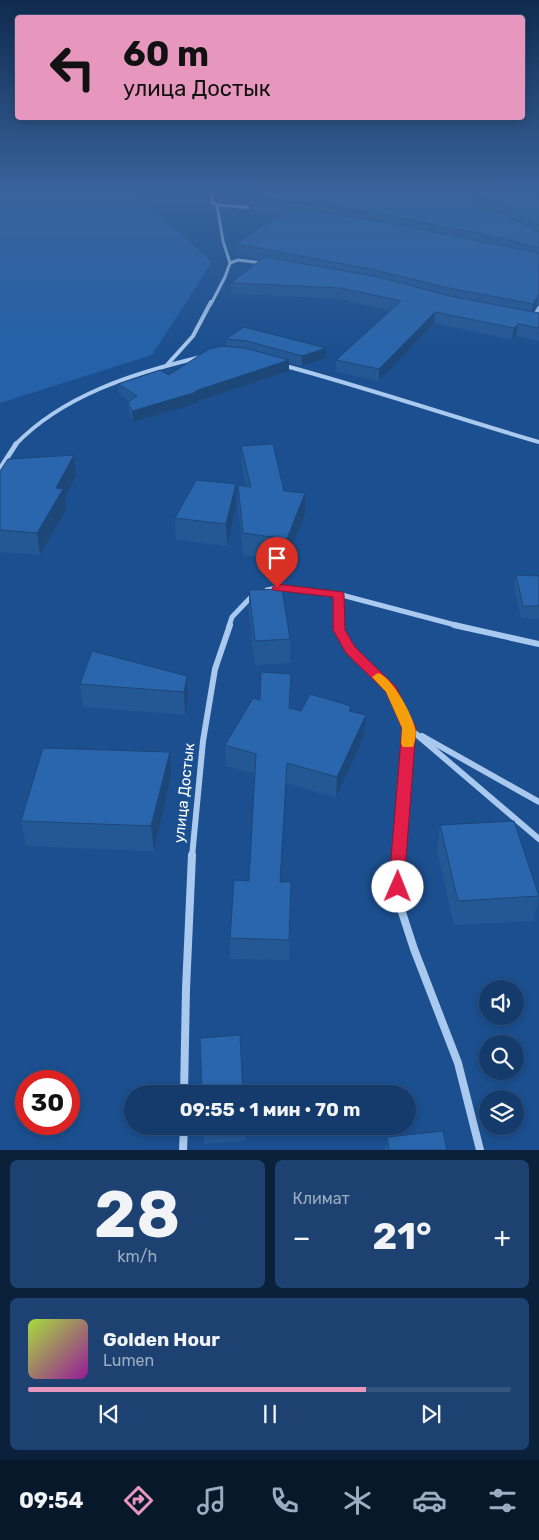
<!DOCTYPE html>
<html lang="ru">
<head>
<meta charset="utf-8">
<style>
  body { margin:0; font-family:Rubik,sans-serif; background:#1d4271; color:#f1f3f6; height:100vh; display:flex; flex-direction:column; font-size:19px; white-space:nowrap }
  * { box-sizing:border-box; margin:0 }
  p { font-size:16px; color:#9dadc1 }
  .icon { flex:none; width:28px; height:28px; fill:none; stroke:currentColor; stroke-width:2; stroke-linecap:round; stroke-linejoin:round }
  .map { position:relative; height:1150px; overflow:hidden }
  .sheet { display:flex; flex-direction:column; gap:10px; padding:10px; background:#0b203b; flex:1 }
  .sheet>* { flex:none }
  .hud { position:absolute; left:15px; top:15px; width:510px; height:105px; border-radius:5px; box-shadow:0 2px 8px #0003,0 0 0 1px #33557e; background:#e797bd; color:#111; overflow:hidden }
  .fabs { position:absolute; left:479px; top:980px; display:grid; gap:10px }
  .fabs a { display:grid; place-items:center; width:45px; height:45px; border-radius:50%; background:#143b6b; box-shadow:0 2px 8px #0003,0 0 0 1px #33557e; font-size:25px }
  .speed { position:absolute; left:15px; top:1070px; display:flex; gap:10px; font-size:25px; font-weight:700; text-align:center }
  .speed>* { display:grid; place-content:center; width:65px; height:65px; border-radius:50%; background:#143b6b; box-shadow:0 2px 8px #0003,0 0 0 1px #33557e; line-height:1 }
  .speed .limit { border:8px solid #d22; background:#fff; color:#111 }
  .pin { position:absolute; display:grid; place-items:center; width:42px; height:42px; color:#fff; margin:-51px -21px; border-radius:50% 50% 50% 0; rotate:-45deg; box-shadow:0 0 5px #0007 }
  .pin .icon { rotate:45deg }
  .me { position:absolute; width:55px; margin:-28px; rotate:1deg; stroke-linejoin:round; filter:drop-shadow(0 0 4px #0008) }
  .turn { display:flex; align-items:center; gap:18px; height:105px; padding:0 25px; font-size:22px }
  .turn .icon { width:65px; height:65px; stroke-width:2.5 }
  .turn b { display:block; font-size:35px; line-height:42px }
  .big { font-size:38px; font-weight:700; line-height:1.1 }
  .sheet .card { flex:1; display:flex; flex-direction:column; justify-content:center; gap:8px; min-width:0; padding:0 18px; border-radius:8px; background:#1d4271 }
  .sheet .dial { align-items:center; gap:0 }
  .dial b { font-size:65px; line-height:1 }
  .song { display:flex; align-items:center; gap:15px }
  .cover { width:60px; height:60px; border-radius:8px; background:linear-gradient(135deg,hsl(80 70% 55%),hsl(300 70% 35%)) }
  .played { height:5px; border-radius:2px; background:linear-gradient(90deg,#e797bd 70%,#33557e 70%) }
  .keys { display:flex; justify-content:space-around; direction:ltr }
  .heat { display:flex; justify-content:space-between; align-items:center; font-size:28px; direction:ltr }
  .sheet .tiles { flex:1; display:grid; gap:10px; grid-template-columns:1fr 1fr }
  .card:last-child { grid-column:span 2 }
  .trip { position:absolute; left:124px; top:1085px; width:292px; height:50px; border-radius:25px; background:#143b6b; box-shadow:0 2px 8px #0003,0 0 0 1px #33557e; font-weight:700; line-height:50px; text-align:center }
  .tab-bar { display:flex; height:80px; justify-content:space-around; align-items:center; background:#08182b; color:#9dadc1 }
  .tab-bar .icon { width:35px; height:35px }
  .tab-bar .current { color:#e797bd }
  .tab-bar b { font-size:22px; color:#f1f3f6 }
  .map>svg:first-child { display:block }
  .green { fill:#2461a8 }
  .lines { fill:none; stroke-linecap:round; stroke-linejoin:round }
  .minor-far4 { stroke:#a9c9ee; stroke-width:3 }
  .minor-far3 { stroke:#a9c9ee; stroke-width:4 }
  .minor-far2 { stroke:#a9c9ee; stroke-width:5 }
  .minor-far1 { stroke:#a9c9ee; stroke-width:6 }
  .minor { stroke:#a9c9ee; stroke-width:8 }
  .wall { fill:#245895 }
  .shaded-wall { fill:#1d4779 }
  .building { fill:#2a66ad; stroke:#1d4779 }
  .route { fill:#e11d48; stroke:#92132f }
  .slow { fill:#f59e0b }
  .labels { text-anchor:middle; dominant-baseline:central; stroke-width:5; stroke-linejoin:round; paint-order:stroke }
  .near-street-label { font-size:15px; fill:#fff; stroke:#1b4f8f }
</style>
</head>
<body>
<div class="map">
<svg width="539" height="1150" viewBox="0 0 539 1150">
  <rect width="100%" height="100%" fill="#1b4f8f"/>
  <polygon class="green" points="0,192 134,192 212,262 152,355 0,403"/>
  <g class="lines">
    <g class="minor-far4">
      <polyline points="212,192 212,202 217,205 254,208"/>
      <polyline points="217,205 223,241 230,263"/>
      <polyline points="211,304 225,277 230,263 238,260 263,263"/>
    </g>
    <g class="minor-far3">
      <polyline points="539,308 535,315 535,320 539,321"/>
      <path d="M282,365C368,388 453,417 539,442"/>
      <polyline points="166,366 193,336 211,302"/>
      <path d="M15,445C63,395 134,373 201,357"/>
    </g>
    <g class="minor-far2">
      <polyline points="0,469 16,444"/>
      <polyline points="267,590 277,588 338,594 459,626"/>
      <polyline points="338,594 339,626"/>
      <polyline points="229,626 232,617 254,594"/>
    </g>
    <g class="minor-far1">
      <polyline points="339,625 339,630 350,650 391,690 409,728 399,857"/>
      <polyline points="454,625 539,644"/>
      <polyline points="409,728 539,839"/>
      <polyline points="422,736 539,802"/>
      <polyline points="192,857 203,741 215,669 230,625"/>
    </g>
    <g class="minor">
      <polyline points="399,855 399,903 414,949 458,1063 480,1150"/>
      <polyline points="184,1094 186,989 192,855"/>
      <polyline points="183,1150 184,1126"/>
    </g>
  </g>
  <g class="wall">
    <polygon points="256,192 529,192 539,197 539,306 537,305 533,312 539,313 539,341 516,336 512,340 434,323 379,381 335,372 336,360 391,311 340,299 231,294 231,283 262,259 237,255 236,244 277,217 249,215 249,205 254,203 254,196"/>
    <polygon points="226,339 326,348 326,358 302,366 289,363 289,371 198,401 198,403 133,422 129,413 128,402 129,401 119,394 118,384 169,375 226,346"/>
    <polygon points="241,446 284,491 305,514 287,561 243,555 238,506 238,485 246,486 242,466"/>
    <polygon points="74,455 76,476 65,498 66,510 40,555 0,552 0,471"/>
    <polygon points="236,484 236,506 227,546 176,540 175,518"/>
    <polygon points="516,575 539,576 539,619 521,618 514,587"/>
    <polygon points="249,590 290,639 290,663 255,665 249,613"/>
    <polygon points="291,674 290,708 301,711 351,711 366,715 364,736 336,798 286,783 281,882 291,882 289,960 230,959 230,938 249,881 255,774 226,766 225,745 260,700"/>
    <polygon points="187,676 188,700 185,715 83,707 80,684"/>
    <polygon points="171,776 154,851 26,846 21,821"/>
    <polygon points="440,825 539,896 533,921 454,925 437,850"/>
    <polygon points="203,1126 244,1126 245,1141 204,1144"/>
    <polygon points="387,1137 447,1150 385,1150"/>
  </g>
  <g class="shaded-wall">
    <polygon points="538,294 537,305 531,315 533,304"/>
    <polygon points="435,312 434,323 379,381 379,369"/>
    <polygon points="518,324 516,336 512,340 514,328"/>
    <polygon points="326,348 326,358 302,366 302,356"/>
    <polygon points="289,360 289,371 198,401 198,403 133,422 132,411"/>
    <polygon points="74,455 76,476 65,498 66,510 40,555 37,533 56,488"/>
    <polygon points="236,484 236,506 227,546 226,524"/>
    <polygon points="305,493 305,514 287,561 287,539"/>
    <polygon points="187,676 188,700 185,715 184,692"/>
    <polygon points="366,715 364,736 336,798 337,777"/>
    <polygon points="170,752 171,776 154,851 151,826"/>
    <polygon points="287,763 280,903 280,882"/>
  </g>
  <g class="building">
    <polygon points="256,192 457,192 539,232 539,248 501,238 380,214 254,196"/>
    <polygon points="472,192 529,192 539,197 539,225"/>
    <polygon points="251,202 298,208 379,221 539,253 539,294 533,304 444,287 375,270 236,244 290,208 249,205"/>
    <polygon points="264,257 374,276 450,296 539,313 539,328 518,324 514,328 435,312 379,369 336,360 401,301 341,288 231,283"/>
    <polygon points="244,327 326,348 302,356 247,341 226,339"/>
    <polygon points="222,346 245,348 289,360 195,391 197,392 132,411 128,402 137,396 118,384 160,370 169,375 209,349"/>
    <polygon points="273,444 284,491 305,493 287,539 243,533 238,485 251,487 241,446"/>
    <polygon points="74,455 56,488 63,489 37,533 0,530 0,471 8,459"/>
    <polygon points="196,480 236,484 226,524 175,518"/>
    <polygon points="516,575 539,576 539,606 523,606"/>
    <polygon points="282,589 290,639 255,641 249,590"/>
    <polygon points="92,651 187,676 184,692 80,684"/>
    <polygon points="261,672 291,674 289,708 301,711 310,694 351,706 349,711 366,715 337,777 287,763 280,882 291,882 289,940 230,938 234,880 249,881 256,754 225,745 253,698 260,700"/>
    <polygon points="43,748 170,752 151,826 21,821"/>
    <polygon points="514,821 539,896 458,901 440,825"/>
    <polygon points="240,1035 243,1094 202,1094 200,1038"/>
    <polygon points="203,1126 244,1126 244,1127 203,1131"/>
    <polygon points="443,1131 447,1150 389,1150 387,1137"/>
  </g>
  <linearGradient id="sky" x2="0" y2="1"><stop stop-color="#0f2b4f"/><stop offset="0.54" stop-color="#39639b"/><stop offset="1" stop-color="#39639b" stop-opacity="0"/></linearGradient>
  <rect width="539" height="353" fill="url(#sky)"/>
  <polygon class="route" points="277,584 342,592 344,594 345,630 355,647 396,687 416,728 405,871 406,887 404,891 398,893 393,891 390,887 390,871 402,728 386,692 346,653 333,630 333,597 273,590 272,588"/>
  <path class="slow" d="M378,673C392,677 412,714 415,728C417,733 415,742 413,747H403L401,744L402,728L386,692L372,677Z"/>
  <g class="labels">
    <g class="near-street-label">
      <text transform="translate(184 793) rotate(-84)">улица Достык</text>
    </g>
  </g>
</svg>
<div class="fabs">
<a><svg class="icon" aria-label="sound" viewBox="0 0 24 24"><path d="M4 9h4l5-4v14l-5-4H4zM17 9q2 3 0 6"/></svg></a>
<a><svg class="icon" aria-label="search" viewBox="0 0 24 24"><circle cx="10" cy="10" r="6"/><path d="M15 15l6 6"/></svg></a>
<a><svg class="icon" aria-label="layers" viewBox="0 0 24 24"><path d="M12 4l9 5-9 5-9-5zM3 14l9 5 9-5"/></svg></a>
</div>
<div class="speed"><div class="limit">30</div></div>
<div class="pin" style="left:277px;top:588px;background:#d93025"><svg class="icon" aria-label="arrive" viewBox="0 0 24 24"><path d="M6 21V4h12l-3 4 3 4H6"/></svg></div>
<svg class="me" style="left:398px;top:887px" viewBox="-20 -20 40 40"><circle r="19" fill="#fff"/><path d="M0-13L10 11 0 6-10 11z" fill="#e11d48"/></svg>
<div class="trip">09:55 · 1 мин · 70 m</div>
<div class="hud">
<div class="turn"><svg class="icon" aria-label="left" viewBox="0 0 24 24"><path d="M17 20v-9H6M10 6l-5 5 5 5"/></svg><div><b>60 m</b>улица Достык</div></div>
</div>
</div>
<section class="sheet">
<div class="tiles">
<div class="card dial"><b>28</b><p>km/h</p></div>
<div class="card"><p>Климат</p>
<div class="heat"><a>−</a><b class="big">21°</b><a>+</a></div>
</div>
<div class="card">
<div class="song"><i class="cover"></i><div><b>Golden Hour</b><p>Lumen</p></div></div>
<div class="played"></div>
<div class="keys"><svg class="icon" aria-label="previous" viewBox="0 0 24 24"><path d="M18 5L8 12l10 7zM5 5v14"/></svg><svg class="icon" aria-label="pause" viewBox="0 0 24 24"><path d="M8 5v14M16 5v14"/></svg><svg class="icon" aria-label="next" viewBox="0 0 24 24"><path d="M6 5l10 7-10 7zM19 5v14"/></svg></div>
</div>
</div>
</section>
<nav class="tab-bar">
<b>09:54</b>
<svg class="icon current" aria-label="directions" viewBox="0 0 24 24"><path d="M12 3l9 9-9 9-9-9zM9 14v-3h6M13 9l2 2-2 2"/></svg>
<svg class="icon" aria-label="music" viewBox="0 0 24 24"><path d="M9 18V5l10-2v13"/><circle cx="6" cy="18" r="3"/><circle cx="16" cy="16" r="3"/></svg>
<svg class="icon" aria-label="phone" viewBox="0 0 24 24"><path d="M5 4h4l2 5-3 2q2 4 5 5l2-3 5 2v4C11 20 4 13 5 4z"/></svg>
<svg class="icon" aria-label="climate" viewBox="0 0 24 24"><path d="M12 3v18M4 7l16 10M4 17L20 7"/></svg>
<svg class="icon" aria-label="car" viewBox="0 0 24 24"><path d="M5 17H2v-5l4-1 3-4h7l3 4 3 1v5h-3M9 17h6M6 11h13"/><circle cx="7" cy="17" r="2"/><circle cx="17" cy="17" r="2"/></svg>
<svg class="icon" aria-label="filters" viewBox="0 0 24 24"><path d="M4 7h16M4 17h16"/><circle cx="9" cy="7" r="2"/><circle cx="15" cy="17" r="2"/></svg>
</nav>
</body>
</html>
